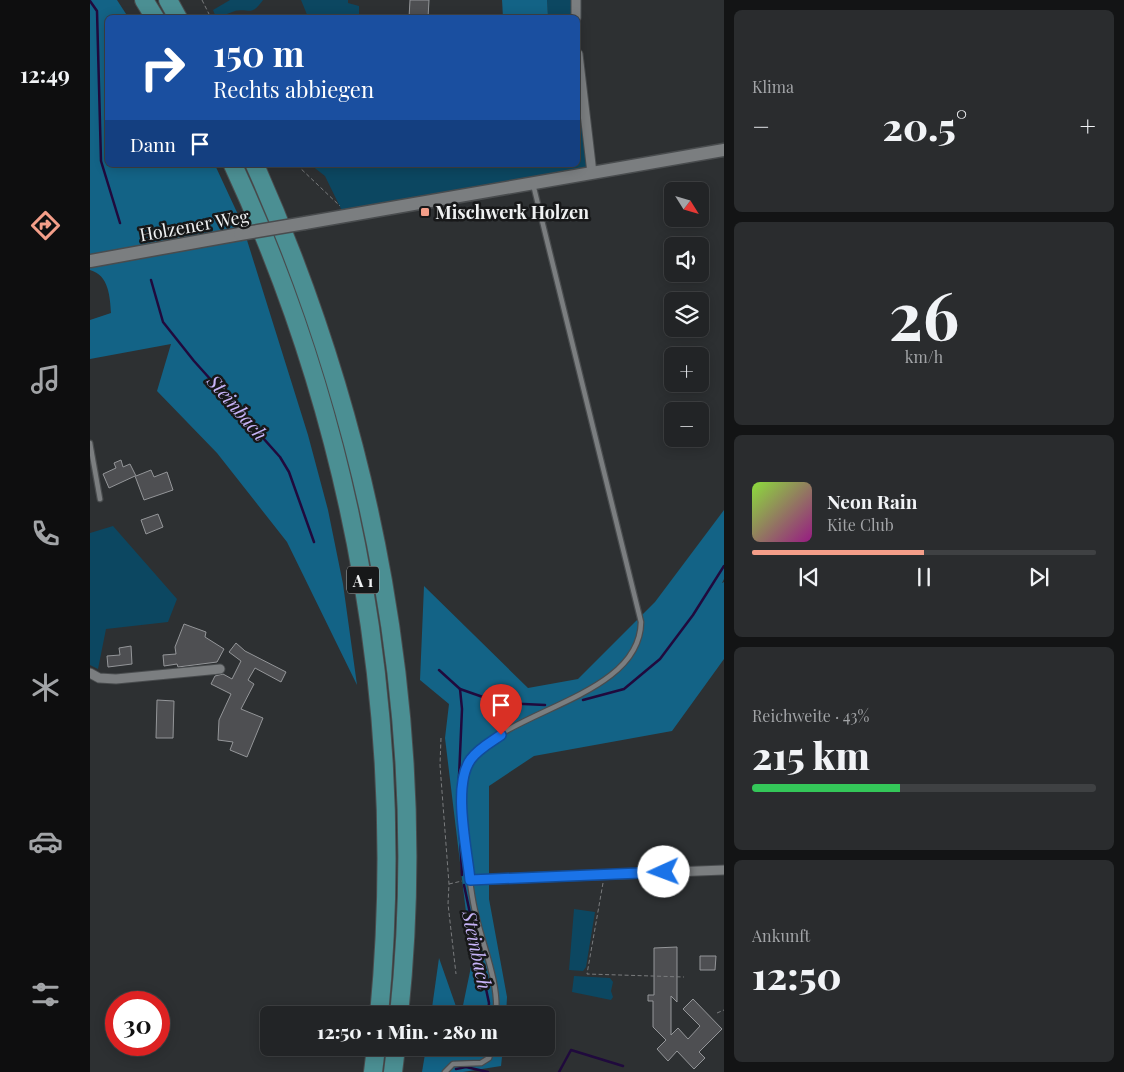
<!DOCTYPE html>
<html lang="de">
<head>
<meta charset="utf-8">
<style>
  body { margin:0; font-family:"Playfair Display",serif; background:#2a2c2e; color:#f1f3f6; height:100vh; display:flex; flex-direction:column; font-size:19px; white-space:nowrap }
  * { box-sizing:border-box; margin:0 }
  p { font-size:16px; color:#a2a4a7 }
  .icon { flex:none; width:28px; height:28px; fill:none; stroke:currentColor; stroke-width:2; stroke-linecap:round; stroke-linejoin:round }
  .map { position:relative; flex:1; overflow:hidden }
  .sheet { display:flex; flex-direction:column; gap:10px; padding:10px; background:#131415; width:400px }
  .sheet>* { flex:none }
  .top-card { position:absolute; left:15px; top:15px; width:475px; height:152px; border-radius:8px; box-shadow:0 2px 12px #0003,0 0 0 1px #3f4143; background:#1a4fa0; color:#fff; overflow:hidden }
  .needle { width:32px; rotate:127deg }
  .tools { position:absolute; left:574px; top:182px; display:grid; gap:10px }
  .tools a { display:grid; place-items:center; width:45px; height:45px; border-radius:8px; background:#222426; box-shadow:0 2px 12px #0003,0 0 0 1px #3f4143; font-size:25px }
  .speed { position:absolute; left:15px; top:991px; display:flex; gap:10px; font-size:25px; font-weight:700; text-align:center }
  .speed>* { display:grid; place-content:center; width:65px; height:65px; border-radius:50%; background:#222426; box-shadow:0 2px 12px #0003,0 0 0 1px #3f4143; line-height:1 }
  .speed .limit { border:8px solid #d22; background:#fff; color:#111 }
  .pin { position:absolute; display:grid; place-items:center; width:42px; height:42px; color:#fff; margin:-51px -21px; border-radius:50% 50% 50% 0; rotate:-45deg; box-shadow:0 0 5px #0007 }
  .pin .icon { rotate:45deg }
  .me { position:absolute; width:55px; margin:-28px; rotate:268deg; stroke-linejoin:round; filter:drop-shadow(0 0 4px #0008) }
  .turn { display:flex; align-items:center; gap:18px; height:105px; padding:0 25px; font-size:22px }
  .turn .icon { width:65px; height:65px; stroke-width:2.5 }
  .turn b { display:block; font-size:35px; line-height:42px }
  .then { display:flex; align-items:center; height:48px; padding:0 25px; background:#0003; gap:10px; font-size:19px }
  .big { font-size:38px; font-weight:800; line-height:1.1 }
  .sheet .card { flex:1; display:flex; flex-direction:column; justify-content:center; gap:8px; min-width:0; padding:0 18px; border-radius:8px; background:#2a2c2e }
  .sheet .dial { align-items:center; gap:0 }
  .dial b { font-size:65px; line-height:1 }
  .song { display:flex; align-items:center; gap:15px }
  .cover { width:60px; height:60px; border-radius:8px; background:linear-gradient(135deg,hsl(90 70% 55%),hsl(310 70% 35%)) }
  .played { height:5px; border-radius:2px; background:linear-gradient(90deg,#f49e89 50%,#3f4143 50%) }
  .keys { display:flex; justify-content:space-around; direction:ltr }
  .heat { display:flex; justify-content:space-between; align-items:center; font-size:28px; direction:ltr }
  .charge { height:8px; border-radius:4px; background:linear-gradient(90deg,#34c759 43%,#3f4143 0) }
  .trip { position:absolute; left:170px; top:1006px; width:295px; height:50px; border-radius:8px; background:#222426; box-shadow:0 2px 12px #0003,0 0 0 1px #3f4143; font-weight:800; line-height:50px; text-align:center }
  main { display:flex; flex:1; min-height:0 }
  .tab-bar { display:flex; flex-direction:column; width:90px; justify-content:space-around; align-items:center; background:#0e0e0f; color:#a2a4a7 }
  .tab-bar .icon { width:35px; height:35px }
  .tab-bar .on { color:#f49e89 }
  .tab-bar b { font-size:22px; color:#f1f3f6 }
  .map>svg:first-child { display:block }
  .green { fill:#0c4761 }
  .forest { fill:#136386 }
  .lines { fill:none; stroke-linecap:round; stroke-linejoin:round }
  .stream { stroke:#200a3d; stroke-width:2.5 }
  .building { fill:#4e4f52; stroke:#949699 }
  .service-casing { stroke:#494c4e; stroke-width:7 }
  .minor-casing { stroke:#494c4e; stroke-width:11 }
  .secondary-casing { stroke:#494c4e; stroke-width:15 }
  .motorway-casing { stroke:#494c4e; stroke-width:20 }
  .path { stroke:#797b7d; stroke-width:1; stroke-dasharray:4 2.5; stroke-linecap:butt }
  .service { stroke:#7b7e80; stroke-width:4.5 }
  .minor { stroke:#7b7e80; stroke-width:9 }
  .secondary { stroke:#7b7e80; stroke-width:12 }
  .motorway { stroke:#4b8f93; stroke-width:18 }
  .secondary-bridge-casing { stroke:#494c4e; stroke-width:15; stroke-linecap:butt }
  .secondary-bridge { stroke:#7b7e80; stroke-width:12 }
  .route-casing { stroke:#114b97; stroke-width:12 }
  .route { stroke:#1a73e8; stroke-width:9 }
  .poi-dot { fill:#f49e89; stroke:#171819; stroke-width:2 }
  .labels { text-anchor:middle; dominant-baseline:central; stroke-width:5; stroke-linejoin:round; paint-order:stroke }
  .shield { fill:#171819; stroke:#aeb0b1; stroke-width:1 }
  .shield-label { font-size:16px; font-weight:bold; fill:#eff1f2 }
  .poi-label { font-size:18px; font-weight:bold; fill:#eff1f2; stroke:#171819; text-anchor:start }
  .street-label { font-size:18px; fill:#eff1f2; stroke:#171819 }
  .water-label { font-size:19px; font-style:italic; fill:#c7b4f8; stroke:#171819 }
</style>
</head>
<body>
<main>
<nav class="tab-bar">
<b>12:49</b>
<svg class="icon on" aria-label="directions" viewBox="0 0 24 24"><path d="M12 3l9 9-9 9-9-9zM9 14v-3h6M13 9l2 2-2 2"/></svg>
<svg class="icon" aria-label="music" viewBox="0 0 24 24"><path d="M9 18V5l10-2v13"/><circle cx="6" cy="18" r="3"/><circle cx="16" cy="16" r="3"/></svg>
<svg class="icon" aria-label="phone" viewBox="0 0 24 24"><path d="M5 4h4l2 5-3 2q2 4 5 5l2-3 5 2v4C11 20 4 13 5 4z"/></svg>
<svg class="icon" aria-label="climate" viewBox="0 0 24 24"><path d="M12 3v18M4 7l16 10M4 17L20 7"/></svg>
<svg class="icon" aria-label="car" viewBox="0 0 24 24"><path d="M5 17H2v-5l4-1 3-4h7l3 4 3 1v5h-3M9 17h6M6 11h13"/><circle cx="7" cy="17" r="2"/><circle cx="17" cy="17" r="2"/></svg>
<svg class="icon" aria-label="filters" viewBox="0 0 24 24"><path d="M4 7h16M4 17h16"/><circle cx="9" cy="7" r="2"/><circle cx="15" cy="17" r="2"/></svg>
</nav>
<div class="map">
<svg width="634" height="1072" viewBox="0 0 634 1072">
  <rect width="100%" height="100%" fill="#2d3032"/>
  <g class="green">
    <path d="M140,0H173C161,17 160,8 145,11C139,13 132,16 126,17L123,10Z"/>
    <polygon points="211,0 258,0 258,3 269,6 269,17 218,17"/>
    <polygon points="457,0 486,0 486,17 458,17"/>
    <polygon points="488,54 502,173 254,215 235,176 221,165 488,165"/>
    <polygon points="23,526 87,599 78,622 16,629 8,669 0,665 0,533"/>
    <polygon points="484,909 505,912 496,967 493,971 479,970"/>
    <polygon points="484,976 520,978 523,982 521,991 523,997 521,1000 482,992"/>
  </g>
  <g class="forest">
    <path d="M0,0H27L38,17L18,18V165H125L151,221L218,435L238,510L253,584L267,685L197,542L127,453L67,391L81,344L0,359V320L21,313C20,297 19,275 0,270Z"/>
    <polygon points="412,0 457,0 458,17 413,17"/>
    <polygon points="634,510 634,579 632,583 634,582 634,659 582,731 444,756 399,786 399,899 417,997 416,1015 371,1015 382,962 355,738 359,704 330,680 334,586 438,688 488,679 565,602"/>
    <polygon points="349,958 369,1015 341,1015"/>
    <polygon points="336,1048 413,1048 411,1066 373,1072 332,1072"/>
  </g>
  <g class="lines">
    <g class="stream">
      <polyline points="0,1 7,11 11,161 30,223"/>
      <polyline points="61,280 73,322 104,361 190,457 199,472 224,542"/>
      <polyline points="349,670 370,689 372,709 368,800 372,875"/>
      <polyline points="370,689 410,703 455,705"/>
      <polyline points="493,700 534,689 570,659 603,615 634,566"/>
      <polyline points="374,885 399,1003 398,1015"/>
      <polyline points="395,1058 395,1048"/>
      <polyline points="366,1069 376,1067 398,1072"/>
      <polyline points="469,1072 481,1050 533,1066"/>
    </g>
  </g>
  <g class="building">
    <polygon points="320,0 339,0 338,18 319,18"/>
    <polygon points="31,460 33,467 40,464 46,476 61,470 64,477 77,472 83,490 54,500 45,476 19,488 13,474 26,468 24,463"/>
    <polygon points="68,514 73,527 56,534 51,520"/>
    <polygon points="94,624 116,632 115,637 134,649 127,662 88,667 87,664 74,666 73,655 86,654 85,647"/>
    <polygon points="146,643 155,651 196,672 191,682 165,668 158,680 164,684 151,709 173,718 157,757 140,750 143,742 128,740 129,720 141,694 121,684 125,676 133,674 142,679 151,661 139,652"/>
    <polygon points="41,646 42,664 18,667 17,656 30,655 29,648"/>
    <polygon points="67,700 84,701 83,738 66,738"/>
    <polygon points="587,947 587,1002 581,996 581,1035 588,1028 598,1039 610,1026 593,1009 603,999 632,1029 609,1052 615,1058 604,1069 587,1051 578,1061 567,1049 576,1040 563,1027 563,1001 558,1001 558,995 564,995 564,948"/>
    <polygon points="610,956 626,956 625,970 610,970"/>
  </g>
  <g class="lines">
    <g class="service-casing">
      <g id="service">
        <polyline points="0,443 10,499"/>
        <path d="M406,1015C409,982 393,947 386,915C379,888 378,860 375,832C374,815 370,797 373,780C374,772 377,764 381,759C418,709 550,697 551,622L443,184"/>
        <polyline points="355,1072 363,1064 391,1063 399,1058 402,1048"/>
      </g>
    </g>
    <g class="minor-casing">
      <g id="minor">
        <polyline points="486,18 486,0"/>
        <polyline points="488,54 502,173"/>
        <polyline points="0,673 9,678 26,679 130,669"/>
        <polyline points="380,880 634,870"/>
      </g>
    </g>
    <g class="secondary-casing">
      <g id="secondary">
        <polyline points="215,223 634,150"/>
        <polyline points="0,261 150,234"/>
      </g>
    </g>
    <g class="motorway-casing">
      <g id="motorway">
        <polyline points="54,0 65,18"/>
        <polyline points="78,0 88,18"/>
        <path d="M143,165C266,430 317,724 289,1015"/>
        <path d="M165,165C283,431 340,724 309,1015"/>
        <polyline points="283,1072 286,1048"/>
        <polyline points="303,1072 306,1048"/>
      </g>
    </g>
    <g class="path">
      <polyline points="112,0 121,18"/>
      <polyline points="207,165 250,206"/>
      <polyline points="351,738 350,765 359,884 358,904 366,974"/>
      <polyline points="513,883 497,974 594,977"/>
      <polyline points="359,884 372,881"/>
      <polyline points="627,1013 634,1010"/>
    </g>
    <use href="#service" class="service"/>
    <use href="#minor" class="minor"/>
    <use href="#secondary" class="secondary"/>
    <use href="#motorway" class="motorway"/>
    <g class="secondary-bridge-casing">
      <polyline id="secondary-bridge" points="150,234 215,223"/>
    </g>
    <use href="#secondary-bridge" class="secondary-bridge"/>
  </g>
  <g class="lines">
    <g class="route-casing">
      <path id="route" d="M411,735C401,742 388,749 381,759C362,784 377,849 380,880L574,872"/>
    </g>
    <use href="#route" class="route"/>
  </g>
  <rect class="poi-dot" x="330" y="207" width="10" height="10" rx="2.5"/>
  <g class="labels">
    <rect class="shield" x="257" y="566.5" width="32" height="27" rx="4"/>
    <g class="shield-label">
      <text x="273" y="580">A 1</text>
    </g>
    <g class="poi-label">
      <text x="345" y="212">Mischwerk Holzen</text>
    </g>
    <g class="street-label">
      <text transform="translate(104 225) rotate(-10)">Holzener Weg</text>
    </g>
    <g class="water-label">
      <text transform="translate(148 407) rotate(49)">Steinbach</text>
      <text transform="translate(388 950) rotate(78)">Steinbach</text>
    </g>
  </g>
</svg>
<div class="tools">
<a><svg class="needle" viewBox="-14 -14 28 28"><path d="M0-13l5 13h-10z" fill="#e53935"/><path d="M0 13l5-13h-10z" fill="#a2a4a7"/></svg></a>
<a><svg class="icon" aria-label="sound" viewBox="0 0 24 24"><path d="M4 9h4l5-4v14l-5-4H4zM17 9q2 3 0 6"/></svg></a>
<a><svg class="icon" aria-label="layers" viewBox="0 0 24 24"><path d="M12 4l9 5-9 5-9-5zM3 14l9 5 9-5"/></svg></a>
<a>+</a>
<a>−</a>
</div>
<div class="speed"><div class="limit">30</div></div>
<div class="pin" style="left:411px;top:735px;background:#d93025"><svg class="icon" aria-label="arrive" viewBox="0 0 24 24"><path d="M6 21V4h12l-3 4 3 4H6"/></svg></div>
<svg class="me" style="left:574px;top:872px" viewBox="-20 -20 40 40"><circle r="19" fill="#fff"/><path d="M0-13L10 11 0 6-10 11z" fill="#1a73e8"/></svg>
<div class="trip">12:50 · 1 Min. · 280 m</div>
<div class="top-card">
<div class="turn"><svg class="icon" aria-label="right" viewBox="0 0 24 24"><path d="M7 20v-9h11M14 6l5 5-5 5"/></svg><div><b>150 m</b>Rechts abbiegen</div></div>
<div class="then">Dann<svg class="icon" aria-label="arrive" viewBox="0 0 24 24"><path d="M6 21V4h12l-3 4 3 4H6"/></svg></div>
</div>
</div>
<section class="sheet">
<div class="card"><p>Klima</p>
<div class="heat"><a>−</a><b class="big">20.5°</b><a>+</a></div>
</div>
<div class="card dial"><b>26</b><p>km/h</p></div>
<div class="card">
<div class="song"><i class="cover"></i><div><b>Neon Rain</b><p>Kite Club</p></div></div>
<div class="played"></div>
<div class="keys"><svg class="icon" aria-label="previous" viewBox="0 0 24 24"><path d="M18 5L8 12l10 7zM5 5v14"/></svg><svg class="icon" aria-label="pause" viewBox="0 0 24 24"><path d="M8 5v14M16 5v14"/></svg><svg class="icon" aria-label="next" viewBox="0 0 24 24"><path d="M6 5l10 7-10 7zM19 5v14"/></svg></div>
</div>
<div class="card"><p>Reichweite · 43%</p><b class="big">215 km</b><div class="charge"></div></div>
<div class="card"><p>Ankunft</p><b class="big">12:50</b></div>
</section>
</main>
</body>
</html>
